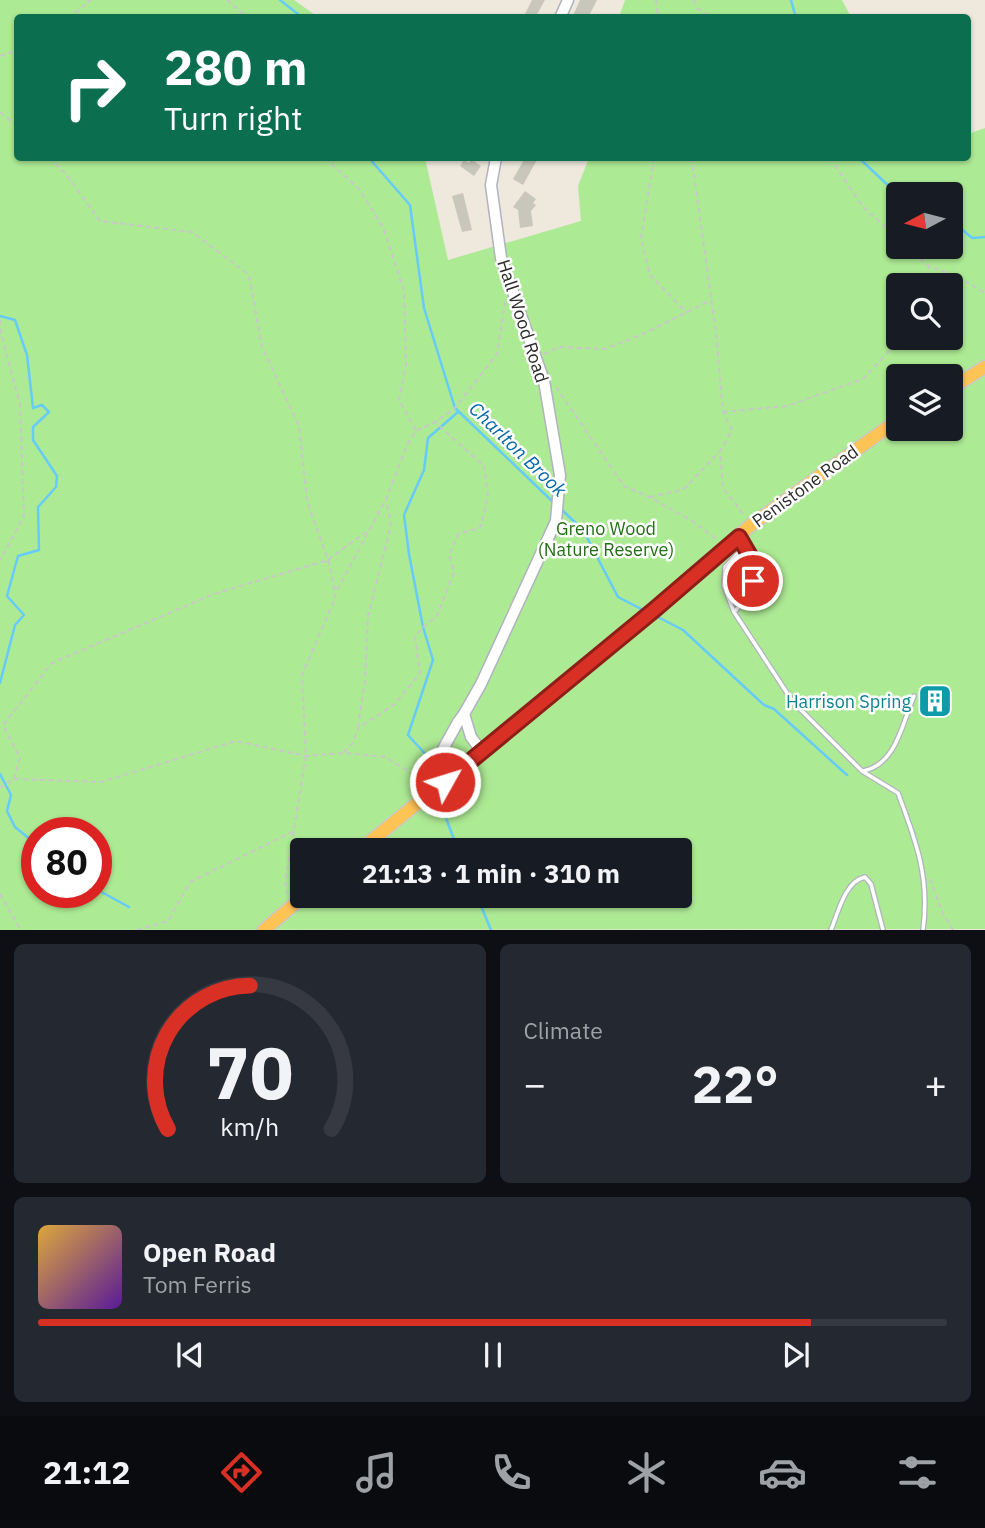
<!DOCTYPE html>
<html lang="en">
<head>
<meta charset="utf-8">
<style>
  body { margin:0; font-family:"IBM Plex Sans",sans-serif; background:#242831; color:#f1f3f6; height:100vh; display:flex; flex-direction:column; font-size:26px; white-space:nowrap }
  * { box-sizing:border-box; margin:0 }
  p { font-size:23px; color:#9ea1a6 }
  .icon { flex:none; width:38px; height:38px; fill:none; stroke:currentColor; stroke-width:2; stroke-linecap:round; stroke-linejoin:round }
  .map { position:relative; height:930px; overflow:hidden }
  .side { display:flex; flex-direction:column; gap:14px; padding:14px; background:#0d0f14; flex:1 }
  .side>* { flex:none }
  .top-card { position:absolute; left:14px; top:14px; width:957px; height:147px; border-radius:7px; box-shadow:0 2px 5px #0004; background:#0b6e4f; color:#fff; overflow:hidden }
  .needle { width:46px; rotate:263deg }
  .buttons { position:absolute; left:886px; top:182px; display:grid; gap:14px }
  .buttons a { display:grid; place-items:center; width:77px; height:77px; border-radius:7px; background:#171b24; box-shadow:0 2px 5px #0004; font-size:35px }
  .speed { position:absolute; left:21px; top:817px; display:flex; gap:14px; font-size:35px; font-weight:700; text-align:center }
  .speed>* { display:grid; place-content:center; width:91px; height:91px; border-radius:50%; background:#171b24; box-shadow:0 2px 5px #0004; line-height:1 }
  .speed .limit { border:10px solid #d22; background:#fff; color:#111 }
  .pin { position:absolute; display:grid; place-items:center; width:60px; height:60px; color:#fff; margin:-30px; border:4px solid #fff; border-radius:50%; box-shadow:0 2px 7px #0007 }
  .me { position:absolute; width:77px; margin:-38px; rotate:51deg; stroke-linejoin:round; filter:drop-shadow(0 0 5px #0008) }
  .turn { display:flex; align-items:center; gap:24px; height:147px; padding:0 35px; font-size:32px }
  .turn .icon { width:91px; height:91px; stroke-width:2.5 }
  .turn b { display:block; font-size:49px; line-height:60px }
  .big { font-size:52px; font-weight:800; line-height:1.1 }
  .side .tile { flex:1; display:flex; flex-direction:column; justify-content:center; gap:10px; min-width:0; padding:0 24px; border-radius:10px; background:#242831 }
  .side .dial { align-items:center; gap:0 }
  .dial svg { height:182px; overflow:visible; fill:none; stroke:#363941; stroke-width:7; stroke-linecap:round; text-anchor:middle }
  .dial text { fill:#f1f3f6; stroke:none }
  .song { display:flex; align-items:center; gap:21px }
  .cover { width:84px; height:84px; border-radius:10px; background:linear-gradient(135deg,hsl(40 70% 55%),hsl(270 70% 35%)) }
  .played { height:7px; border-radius:4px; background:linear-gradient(90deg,#d93025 85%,#363941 85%) }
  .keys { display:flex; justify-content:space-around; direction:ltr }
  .heat { display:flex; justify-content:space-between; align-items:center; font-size:38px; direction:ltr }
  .side .tiles { flex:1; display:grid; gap:14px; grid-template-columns:1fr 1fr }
  .tile:last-child { grid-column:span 2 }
  .trip { position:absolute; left:290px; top:838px; width:402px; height:70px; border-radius:7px; background:#171b24; box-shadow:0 2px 5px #0004; font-weight:800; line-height:70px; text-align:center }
  .tab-bar { display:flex; height:112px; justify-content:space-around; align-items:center; background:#090b0e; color:#9ea1a6 }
  .tab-bar .icon { width:49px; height:49px }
  .tab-bar .selected { color:#d93025 }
  .tab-bar b { font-size:32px; color:#f1f3f6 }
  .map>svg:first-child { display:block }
  .green { fill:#adea94; fill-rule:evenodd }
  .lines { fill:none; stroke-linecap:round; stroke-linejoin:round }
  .stream { stroke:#67cbf9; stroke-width:2.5 }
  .building { fill:#c9c6bb }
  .service-casing { stroke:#b1b2c0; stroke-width:6 }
  .secondary-casing { stroke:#b1b2c0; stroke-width:13 }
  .trunk-casing { stroke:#c8c8c8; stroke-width:15 }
  .path { stroke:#c8c8c8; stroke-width:2; stroke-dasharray:5 3.5; stroke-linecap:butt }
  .service { stroke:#fff; stroke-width:3.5 }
  .secondary { stroke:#fff; stroke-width:10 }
  .trunk { stroke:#fec355; stroke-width:12 }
  .route-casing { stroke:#8d1f18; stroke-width:18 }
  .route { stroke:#d93025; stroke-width:12 }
  .labels { text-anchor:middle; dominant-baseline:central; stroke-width:5; stroke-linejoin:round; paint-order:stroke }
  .street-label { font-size:18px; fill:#2b2b2b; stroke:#fff }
  .park-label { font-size:18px; fill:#227014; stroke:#fff }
  .culture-label { font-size:18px; fill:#0d838f; stroke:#fff; text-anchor:end }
  .water-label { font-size:19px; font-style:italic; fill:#0167aa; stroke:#fff }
</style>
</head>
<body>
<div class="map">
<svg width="985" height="930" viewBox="0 0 985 930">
  <rect width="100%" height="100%" fill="#eee8dd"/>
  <g class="green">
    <path d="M0,0H294L318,17L18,18V158H425L448,260L581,221L578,186L589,158H968V134L985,128V929L0,930ZM898,194H950V247H898ZM898,285H950V338H898ZM898,376H950V429H898ZM37,833H96V892H37ZM303,850H681V896H303Z"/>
    <polygon points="625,0 842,0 851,17 619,17"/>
  </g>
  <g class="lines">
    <g class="stream">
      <polyline points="280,0 303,18"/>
      <polyline points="791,0 796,18"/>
      <polyline points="369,158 410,205 424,308 455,408 553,502"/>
      <polyline points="859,158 893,190 914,187 922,194"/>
      <polyline points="950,219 972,238 985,237"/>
      <polyline points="0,316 15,320 27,355 33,408 42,405 49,412 33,427 33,440 57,476 56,487 38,507 39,550 18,556 7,596 24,615 15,625 0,683"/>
      <polyline points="561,509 583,530 618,597 645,611"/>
      <polyline points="654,615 683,630 764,705 774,709 847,775"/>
      <polyline points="429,758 408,735 433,660 423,627 409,554 404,515 424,470 428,438 458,412"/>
      <polyline points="0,774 11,795 7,811 15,827 37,845"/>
      <polyline points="440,802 458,850"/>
      <polyline points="96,889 129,907"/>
      <polyline points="477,896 491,930"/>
    </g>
  </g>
  <g class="building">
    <polygon points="532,0 545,0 535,18 523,18"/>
    <polygon points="580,0 597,0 588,18 572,18"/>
    <polygon points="525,158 538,158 523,185 513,179"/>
    <polygon points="471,159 481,166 474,176 460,166 464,160 469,163"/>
    <polygon points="525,191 536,199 533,203 536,205 531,211 533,226 520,228 518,210 513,207"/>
    <polygon points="463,193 472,230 462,232 452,196"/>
    <polygon points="932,687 944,689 938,716 927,714"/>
  </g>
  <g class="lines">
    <g class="service-casing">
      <g id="service">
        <path d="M740,538L745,546L725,567L724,586L734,612L793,702L862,771L898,793C916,841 930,877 923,930"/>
        <path d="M734,612C756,591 759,573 745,546"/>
        <path d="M863,771C897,764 902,723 914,696"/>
        <path d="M831,930C838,913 845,881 865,877L871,884L883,930"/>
      </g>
    </g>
    <g class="secondary-casing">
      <g id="secondary">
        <polyline points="560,18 568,0"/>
        <polyline points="482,752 471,737 464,714 481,684 556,521 560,475 544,381 501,258 491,185 496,158"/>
        <path d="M426,797C424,779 449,739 458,722L464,714"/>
      </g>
    </g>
    <g class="trunk-casing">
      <g id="trunk">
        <polyline points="950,389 985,367"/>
        <polyline points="360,850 654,610 751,525 898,420"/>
        <polyline points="264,930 304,896"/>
      </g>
    </g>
    <g class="path">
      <polyline points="227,0 248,18"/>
      <polyline points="656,0 658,18"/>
      <polyline points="694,0 697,8 711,18"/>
      <polyline points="68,18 91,0"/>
      <polyline points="0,56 18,50"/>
      <polyline points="0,112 18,127"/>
      <polyline points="49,158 65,173 100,221 192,232 249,275 262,347 299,426 307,501 328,560 335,591"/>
      <polyline points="325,158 359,189 383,227 404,291 406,365 399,400 416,431"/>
      <polyline points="654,158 641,239 650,275 687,313"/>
      <polyline points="694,158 692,161 716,333 723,412 732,430 720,451 723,488 744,515"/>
      <polyline points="830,158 863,207 898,238"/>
      <polyline points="907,247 929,266 958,277 985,293"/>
      <polyline points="922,285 929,267"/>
      <polyline points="0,320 1,333 20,405 24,516 0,560"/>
      <polyline points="544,354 559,347 605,349 643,334 711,300"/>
      <polyline points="556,387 624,486 649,497 692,521 718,540"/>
      <polyline points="723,412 787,406 863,379 901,338"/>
      <polyline points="650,497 684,489 719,452"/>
      <polyline points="358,727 365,680 368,616 391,525 386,499"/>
      <polyline points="344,752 353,743 358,728 395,704 420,673 415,637 423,627 437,616 454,572 449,555 458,534 480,528 488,496 484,466 436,423"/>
      <polyline points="14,779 20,758 3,725 52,663 214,594 328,560 366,532"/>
      <polyline points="0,788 14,779 101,782 236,741 306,756 343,753 385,757 419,778"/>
      <polyline points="930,879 943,914 953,930"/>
      <polyline points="0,894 19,927 23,930"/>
      <polyline points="288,895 285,883 306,756 302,675 333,603 336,592 386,499 407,445 416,431 435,422 455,408 497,354 505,302"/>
      <polyline points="137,930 168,921 190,882 294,831"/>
    </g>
    <use href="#service" class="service"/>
    <use href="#secondary" class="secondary"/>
    <use href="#trunk" class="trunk"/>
  </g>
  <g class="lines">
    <g class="route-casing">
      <polyline id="route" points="445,782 654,610 739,537 754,563 753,581"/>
    </g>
    <use href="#route" class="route"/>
  </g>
  <defs>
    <g id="building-square" transform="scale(1.75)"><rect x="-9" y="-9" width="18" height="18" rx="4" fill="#0f9aa8" stroke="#fff"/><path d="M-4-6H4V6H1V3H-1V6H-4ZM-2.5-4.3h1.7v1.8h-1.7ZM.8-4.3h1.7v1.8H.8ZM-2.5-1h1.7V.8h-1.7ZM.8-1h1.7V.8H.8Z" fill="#fff"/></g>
  </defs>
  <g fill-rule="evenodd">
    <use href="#building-square" x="935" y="701"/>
  </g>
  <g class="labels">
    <g class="street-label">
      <text transform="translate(523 321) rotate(72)">Hall Wood Road</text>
      <text transform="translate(805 486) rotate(-36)">Penistone Road</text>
    </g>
    <g class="park-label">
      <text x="606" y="528">Greno Wood<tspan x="606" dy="21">(Nature Reserve)</tspan></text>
    </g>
    <g class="culture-label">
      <text x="911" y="701">Harrison Spring</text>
    </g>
    <g class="water-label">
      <text transform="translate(518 449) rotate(44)">Charlton Brook</text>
    </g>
  </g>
</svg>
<div class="buttons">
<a><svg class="needle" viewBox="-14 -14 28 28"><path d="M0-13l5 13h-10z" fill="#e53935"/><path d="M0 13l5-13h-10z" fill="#9ea1a6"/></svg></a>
<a><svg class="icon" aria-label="search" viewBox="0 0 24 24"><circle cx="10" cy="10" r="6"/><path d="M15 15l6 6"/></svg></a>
<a><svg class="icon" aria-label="layers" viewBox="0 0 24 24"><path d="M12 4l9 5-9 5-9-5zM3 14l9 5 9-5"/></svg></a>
</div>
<div class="speed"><div class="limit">80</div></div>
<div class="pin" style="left:753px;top:581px;background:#d93025"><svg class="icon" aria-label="arrive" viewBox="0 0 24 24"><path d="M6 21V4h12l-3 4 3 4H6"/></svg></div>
<svg class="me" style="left:445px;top:782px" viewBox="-20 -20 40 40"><circle r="17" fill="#d93025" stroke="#fff" stroke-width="3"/><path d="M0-11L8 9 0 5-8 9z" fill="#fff"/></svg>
<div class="trip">21:13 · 1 min · 310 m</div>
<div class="top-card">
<div class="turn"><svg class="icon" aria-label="right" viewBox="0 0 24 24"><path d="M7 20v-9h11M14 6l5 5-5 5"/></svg><div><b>280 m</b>Turn right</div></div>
</div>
</div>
<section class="side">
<div class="tiles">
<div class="tile dial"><svg viewBox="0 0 100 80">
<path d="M14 69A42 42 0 1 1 86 69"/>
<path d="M14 69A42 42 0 0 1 50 6" stroke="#d93025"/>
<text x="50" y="56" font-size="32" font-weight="700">70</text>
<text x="50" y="72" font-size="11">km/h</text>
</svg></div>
<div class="tile"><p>Climate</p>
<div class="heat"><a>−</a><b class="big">22°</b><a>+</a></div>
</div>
<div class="tile">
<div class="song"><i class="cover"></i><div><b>Open Road</b><p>Tom Ferris</p></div></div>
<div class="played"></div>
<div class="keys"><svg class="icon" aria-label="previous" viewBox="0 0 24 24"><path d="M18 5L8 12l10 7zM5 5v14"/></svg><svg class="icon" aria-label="pause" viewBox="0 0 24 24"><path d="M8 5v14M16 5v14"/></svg><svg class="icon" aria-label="next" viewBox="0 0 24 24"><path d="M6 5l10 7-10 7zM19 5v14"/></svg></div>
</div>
</div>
</section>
<nav class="tab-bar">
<b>21:12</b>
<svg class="icon selected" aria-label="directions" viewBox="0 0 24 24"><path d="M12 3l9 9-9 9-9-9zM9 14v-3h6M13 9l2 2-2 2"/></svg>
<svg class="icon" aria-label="music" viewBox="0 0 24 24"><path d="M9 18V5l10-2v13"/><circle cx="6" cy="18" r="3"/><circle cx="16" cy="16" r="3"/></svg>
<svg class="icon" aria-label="phone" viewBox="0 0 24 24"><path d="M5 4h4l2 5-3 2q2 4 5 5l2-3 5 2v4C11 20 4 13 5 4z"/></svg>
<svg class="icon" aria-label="climate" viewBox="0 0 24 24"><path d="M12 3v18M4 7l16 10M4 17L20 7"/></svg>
<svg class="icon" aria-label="car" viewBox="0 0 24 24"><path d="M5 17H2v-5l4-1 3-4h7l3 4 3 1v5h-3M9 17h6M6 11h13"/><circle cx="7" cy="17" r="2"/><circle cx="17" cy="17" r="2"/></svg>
<svg class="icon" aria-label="filters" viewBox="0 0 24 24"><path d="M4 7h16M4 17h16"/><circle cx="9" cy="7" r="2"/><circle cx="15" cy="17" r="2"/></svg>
</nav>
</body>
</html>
